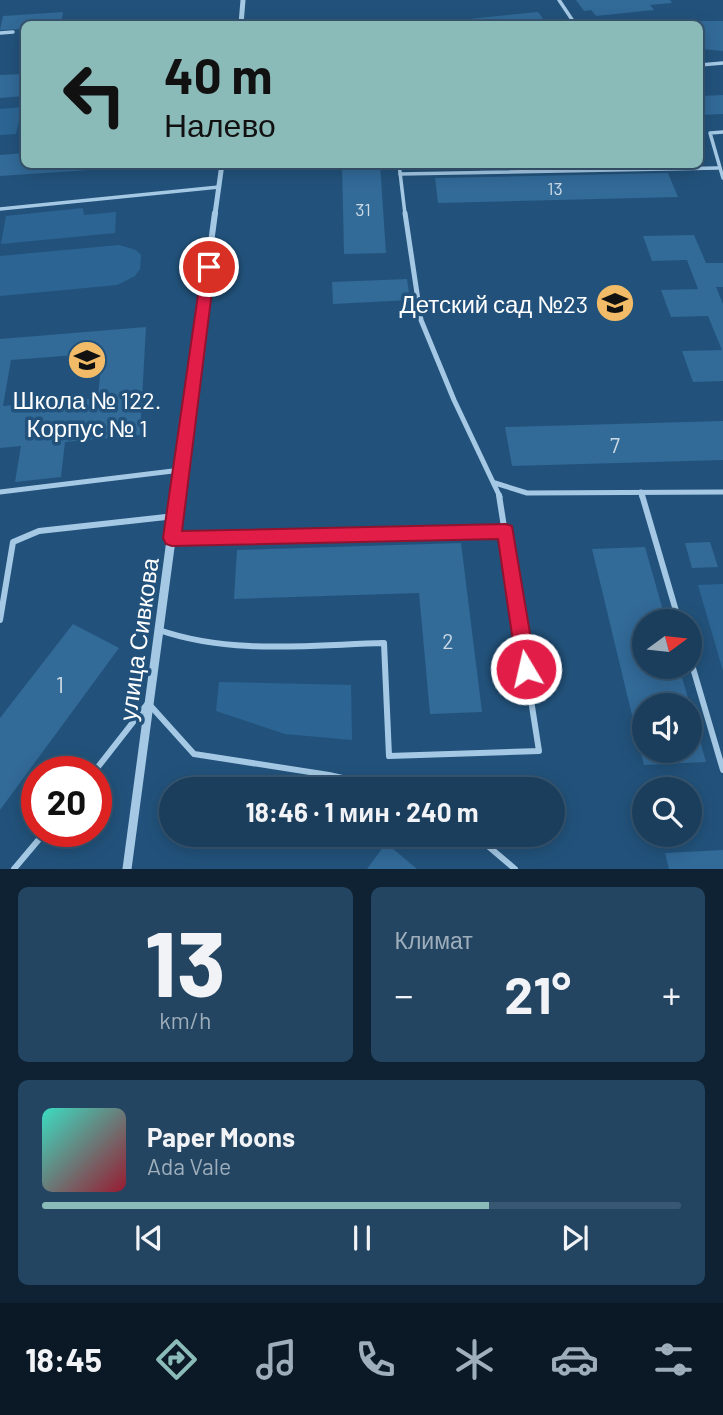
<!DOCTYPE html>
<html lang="ru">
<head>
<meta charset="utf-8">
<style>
  body { margin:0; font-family:Barlow,sans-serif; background:#234562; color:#f1f3f6; height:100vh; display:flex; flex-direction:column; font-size:26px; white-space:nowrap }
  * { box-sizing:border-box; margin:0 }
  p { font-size:23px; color:#9faebb }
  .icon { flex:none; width:38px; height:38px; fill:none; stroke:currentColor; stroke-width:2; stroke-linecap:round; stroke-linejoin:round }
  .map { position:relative; height:869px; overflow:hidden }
  .side { display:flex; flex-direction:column; gap:18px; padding:18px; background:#0e2233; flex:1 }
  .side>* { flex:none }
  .top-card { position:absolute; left:21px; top:21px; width:682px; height:147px; border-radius:10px; box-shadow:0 4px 18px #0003,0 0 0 2px #385772; background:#8bbbb9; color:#111; overflow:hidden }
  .needle { width:46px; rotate:75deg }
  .controls { position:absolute; left:632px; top:609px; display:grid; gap:14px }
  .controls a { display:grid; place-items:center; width:70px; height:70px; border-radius:50%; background:#1a3e5c; box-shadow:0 4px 18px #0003,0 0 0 2px #385772; font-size:35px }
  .speed { position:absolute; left:21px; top:756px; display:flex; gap:14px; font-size:35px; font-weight:700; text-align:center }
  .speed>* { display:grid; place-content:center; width:91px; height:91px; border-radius:50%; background:#1a3e5c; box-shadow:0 4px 18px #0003,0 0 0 2px #385772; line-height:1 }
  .speed .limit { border:10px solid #d22; background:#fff; color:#111 }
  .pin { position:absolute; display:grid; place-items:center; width:60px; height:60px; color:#fff; margin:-30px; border:4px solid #fff; border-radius:50%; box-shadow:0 2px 7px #0007 }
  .me { position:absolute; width:77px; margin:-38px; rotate:351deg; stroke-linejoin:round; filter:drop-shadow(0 0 5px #0008) }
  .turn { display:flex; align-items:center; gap:24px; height:147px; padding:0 28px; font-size:32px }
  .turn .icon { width:91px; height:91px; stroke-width:2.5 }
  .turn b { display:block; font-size:49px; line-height:60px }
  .big { font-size:52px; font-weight:700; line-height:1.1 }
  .side .tile { flex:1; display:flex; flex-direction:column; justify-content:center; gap:10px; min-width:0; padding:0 24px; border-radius:10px; background:#234562 }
  .side .dial { align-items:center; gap:0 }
  .dial b { font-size:91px; line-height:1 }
  .song { display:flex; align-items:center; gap:21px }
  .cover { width:84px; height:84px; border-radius:10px; background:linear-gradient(135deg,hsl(170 70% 55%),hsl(350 70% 35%)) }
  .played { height:7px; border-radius:4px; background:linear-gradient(90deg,#8bbbb9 70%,#385772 70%) }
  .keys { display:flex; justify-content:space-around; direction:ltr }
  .heat { display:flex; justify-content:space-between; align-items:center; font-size:38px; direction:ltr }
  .side .tiles { flex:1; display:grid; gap:18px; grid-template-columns:1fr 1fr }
  .tile:last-child { grid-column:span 2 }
  .trip { position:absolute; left:159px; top:777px; width:406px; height:70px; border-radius:35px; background:#1a3e5c; box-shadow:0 4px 18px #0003,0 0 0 2px #385772; font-weight:700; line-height:70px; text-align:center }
  .menu { display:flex; height:112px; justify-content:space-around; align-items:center; background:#0a1925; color:#9faebb }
  .menu .icon { width:49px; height:49px }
  .menu .selected { color:#8bbbb9 }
  .menu b { font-size:32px; color:#f1f3f6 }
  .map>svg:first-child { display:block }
  .green { fill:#2c6593 }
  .building { fill:#326a98; fill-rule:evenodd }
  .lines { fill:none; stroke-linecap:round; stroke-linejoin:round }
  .lane-far2 { stroke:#a5c9e5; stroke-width:3.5 }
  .lane-far1 { stroke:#a5c9e5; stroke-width:5 }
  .lane { stroke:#a5c9e5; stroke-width:6 }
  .street-far2 { stroke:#a5c9e5; stroke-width:5 }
  .street-far1 { stroke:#a5c9e5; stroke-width:6 }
  .street { stroke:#a5c9e5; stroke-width:9 }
  .route { fill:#e11d48; stroke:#92132f; stroke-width:2 }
  .labels { text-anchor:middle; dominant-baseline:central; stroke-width:7; stroke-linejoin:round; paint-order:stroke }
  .far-number-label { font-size:18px; fill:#ccdae5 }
  .number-label { font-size:21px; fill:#ccdae5 }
  .poi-label { font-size:24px; fill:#fff; stroke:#22527b; text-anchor:end }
  .street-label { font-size:24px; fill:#fff; stroke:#22527b }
  .near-number-label { font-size:24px; fill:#ccdae5 }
</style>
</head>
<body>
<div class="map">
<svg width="723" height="869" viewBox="0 0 723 869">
  <rect width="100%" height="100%" fill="#22527b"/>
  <g class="green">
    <polygon points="22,107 16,134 0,135 0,109"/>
    <polygon points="479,165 599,165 601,171 481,172"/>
    <polygon points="83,208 84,215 116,212 115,233 1,244 6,216"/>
    <polygon points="119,245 136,250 141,255 140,269 135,276 117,285 0,296 0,256"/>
    <polygon points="723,584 723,671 698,585"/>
    <polygon points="219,682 351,685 352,740 285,734 216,711"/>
  </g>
  <g class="building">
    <polygon points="576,0 670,0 672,3 650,5 654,10 596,16 591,10 584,11"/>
    <polygon points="63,12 61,24 24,24 24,29 0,30 3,16"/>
    <polygon points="538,12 547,24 430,24 430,23"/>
    <polygon points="667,21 723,21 723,51 700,49 700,24 669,24"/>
    <polygon points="24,74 24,96 0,98 0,75"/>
    <polygon points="723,95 723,114 700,115 700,96"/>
    <polygon points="24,153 24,164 134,167 0,176 0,155"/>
    <polygon points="342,164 380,164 386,253 344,254"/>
    <polygon points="668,173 678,197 438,203 435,178"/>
    <polygon points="694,235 706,263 723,263 723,287 716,287 723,304 723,381 693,382 682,351 722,350 708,316 671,317 661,290 698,289 687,260 652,261 643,236"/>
    <polygon points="407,279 410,300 333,304 332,282"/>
    <path d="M146,327L140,435L65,442L61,477L15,482L21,446L0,448V339ZM102,353L98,398L3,406L11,360Z"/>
    <polygon points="723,421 723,460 512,466 505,427"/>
    <polygon points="710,542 718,567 692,568 685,543"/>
    <polygon points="461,543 482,712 430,714 419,593 234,599 237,550"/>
    <polygon points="645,547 666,621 644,621 644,667 679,667 690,705 644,705 644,751 690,751 690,705 706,762 644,765 592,549"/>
    <polygon points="73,624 119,648 0,810 0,718"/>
    <polygon points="386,843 417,869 367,869"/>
    <polygon points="723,850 723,869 669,869 665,853"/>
  </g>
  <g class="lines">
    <g class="lane-far2">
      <polyline points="559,0 575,24"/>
      <polyline points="197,24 206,24"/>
      <polyline points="617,24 634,24"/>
      <polyline points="0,33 13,32"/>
      <polyline points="700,65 723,63"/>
      <polyline points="723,132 710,133 723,178"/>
      <polyline points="399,164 405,214"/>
      <polyline points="400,174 718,168"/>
      <polyline points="0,209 219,187"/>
    </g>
    <g class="lane-far1">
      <polyline points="405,213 421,320 454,400 500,497"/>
      <polyline points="495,483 527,493 723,492"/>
      <polyline points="0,492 181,470"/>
      <polyline points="641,492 642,497"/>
    </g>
    <g class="lane">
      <polyline points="642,495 679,621"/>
      <polyline points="172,538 506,531"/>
      <polyline points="0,620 13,542 39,531 175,516"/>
      <path d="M159,630C231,655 309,645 384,643L389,756L539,751L499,495"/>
      <polyline points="690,658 723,770"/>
      <polyline points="94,772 148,703 194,754 329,775 391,789"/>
      <polyline points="475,835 515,869"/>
      <polyline points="14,869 46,831"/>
    </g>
    <g class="street-far2">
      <polyline points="241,24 243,0"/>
      <polyline points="215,214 222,164"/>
    </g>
    <polyline class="street-far1" points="177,497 215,213"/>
    <polyline class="street" points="127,869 177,495"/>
  </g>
  <polygon class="route" points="209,262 215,267 182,531 506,524 512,526 536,669 533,675 526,678 520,675 517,669 498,539 172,546 166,544 163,538 202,267"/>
  <defs>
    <g id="school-disc" transform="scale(2.0125)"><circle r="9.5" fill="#f1bb67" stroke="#22527b"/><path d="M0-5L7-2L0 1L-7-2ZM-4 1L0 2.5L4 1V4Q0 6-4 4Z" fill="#111"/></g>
  </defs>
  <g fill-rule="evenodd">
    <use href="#school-disc" x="615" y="303"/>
    <use href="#school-disc" x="87" y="360"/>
  </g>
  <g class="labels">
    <g class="far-number-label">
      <text x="555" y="188">13</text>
      <text x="363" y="209">31</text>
    </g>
    <g class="number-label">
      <text x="615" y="444">7</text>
      <text x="448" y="640">2</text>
    </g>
    <g class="poi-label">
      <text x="588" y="303">Детский сад №23</text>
      <text x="87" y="399" text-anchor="middle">Школа № 122.<tspan x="87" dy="28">Корпус № 1</tspan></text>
    </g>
    <g class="street-label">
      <text transform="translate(138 639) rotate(-82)">улица Сивкова</text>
    </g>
    <g class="near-number-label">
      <text x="60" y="683">1</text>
    </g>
  </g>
</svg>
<div class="controls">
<a><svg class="needle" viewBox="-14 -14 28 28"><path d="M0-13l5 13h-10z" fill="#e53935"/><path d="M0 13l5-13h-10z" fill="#9faebb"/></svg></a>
<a><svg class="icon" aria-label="sound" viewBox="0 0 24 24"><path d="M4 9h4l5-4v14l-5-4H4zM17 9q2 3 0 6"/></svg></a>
<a><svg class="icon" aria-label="search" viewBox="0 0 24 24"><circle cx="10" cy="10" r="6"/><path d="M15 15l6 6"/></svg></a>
</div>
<div class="speed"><div class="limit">20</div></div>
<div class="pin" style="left:209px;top:267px;background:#d93025"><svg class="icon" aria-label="arrive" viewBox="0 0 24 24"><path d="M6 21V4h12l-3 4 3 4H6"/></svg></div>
<svg class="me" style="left:526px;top:669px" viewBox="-20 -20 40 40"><circle r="17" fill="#e11d48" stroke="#fff" stroke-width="3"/><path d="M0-11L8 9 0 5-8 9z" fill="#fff"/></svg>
<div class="trip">18:46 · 1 мин · 240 m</div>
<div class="top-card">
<div class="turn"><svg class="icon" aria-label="left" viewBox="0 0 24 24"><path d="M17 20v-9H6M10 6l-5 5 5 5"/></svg><div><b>40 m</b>Налево</div></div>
</div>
</div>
<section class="side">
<div class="tiles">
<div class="tile dial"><b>13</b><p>km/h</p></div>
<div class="tile"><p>Климат</p>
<div class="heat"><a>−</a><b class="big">21°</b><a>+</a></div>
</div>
<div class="tile">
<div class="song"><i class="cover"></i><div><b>Paper Moons</b><p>Ada Vale</p></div></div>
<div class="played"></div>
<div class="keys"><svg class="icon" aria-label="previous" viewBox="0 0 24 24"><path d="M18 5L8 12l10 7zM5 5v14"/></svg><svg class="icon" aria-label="pause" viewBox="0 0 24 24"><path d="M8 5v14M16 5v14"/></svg><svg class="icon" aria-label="next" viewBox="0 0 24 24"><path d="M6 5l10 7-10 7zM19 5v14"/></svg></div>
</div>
</div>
</section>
<nav class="menu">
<b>18:45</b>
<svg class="icon selected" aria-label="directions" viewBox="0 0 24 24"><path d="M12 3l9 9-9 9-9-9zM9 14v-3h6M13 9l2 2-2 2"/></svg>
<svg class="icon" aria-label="music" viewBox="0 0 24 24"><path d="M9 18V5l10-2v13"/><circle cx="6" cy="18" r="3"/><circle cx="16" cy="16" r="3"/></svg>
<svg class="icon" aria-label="phone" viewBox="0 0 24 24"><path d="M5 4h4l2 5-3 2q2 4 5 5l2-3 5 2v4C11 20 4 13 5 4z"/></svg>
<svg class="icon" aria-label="climate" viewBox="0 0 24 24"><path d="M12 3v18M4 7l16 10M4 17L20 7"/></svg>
<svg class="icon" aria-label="car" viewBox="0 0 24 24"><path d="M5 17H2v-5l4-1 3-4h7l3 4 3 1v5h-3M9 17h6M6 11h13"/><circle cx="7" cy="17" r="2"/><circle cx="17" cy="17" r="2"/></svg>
<svg class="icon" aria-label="filters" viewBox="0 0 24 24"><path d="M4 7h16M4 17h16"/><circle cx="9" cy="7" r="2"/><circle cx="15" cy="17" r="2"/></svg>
</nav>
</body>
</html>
